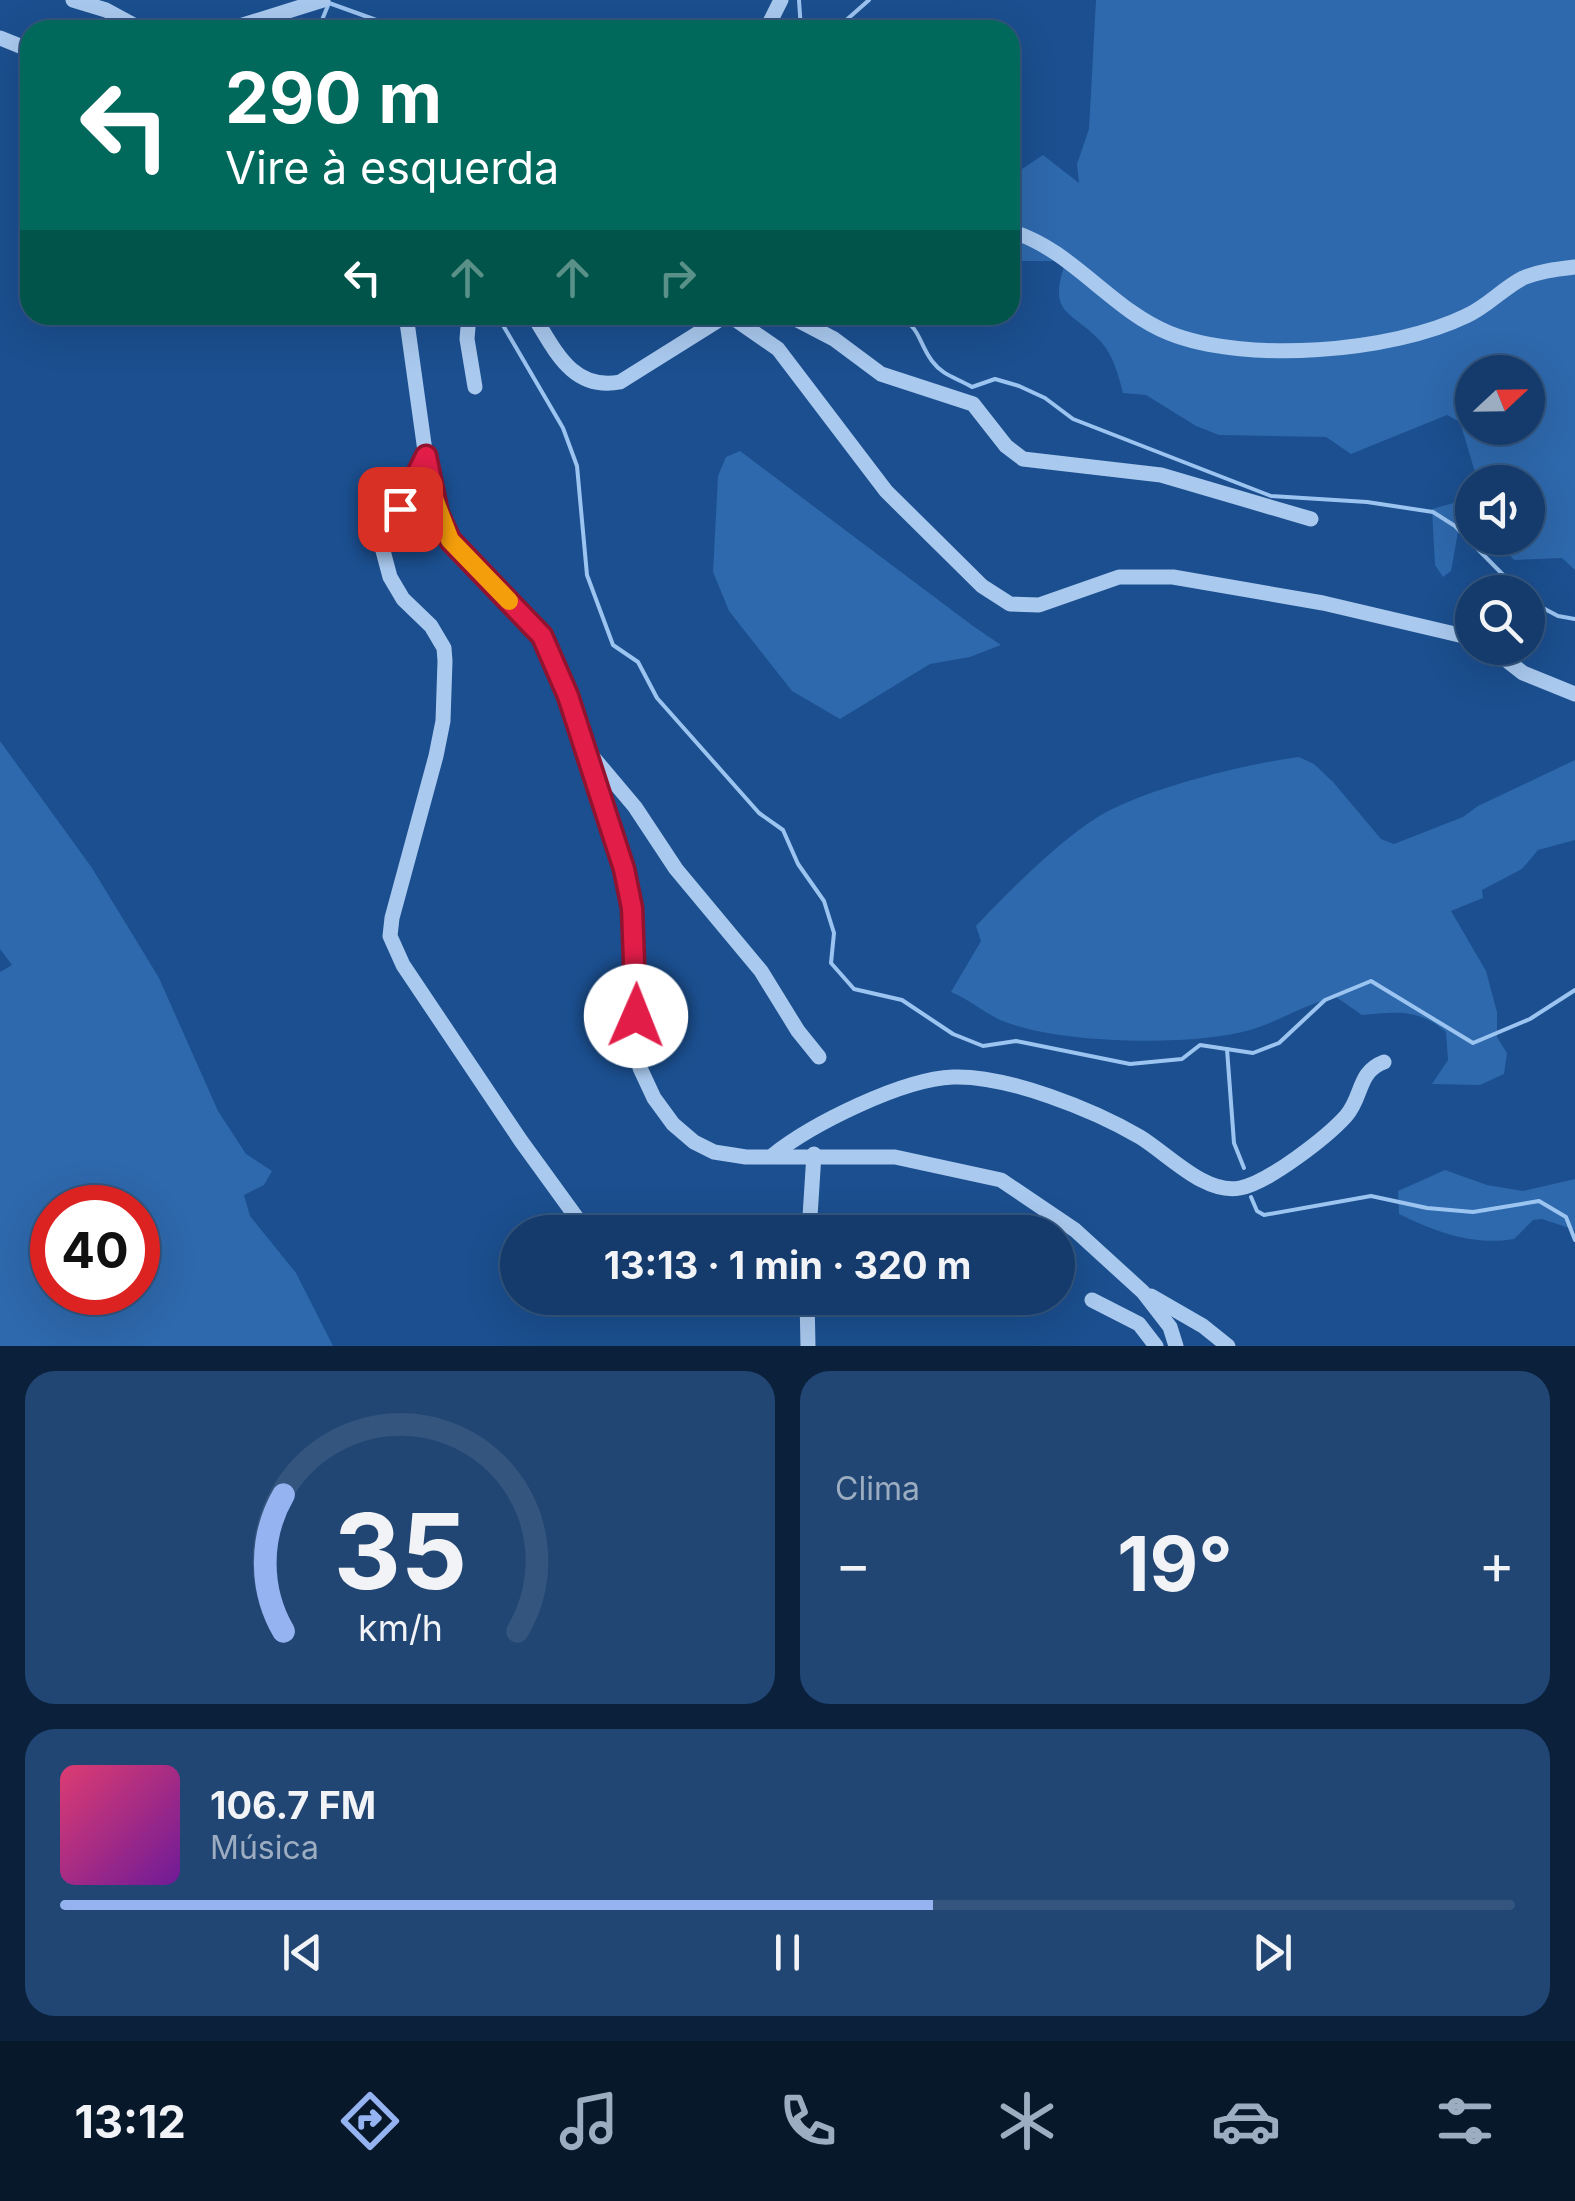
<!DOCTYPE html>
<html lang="pt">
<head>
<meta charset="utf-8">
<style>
  body { margin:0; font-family:Inter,sans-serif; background:#214673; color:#f1f3f6; height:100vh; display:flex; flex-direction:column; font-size:38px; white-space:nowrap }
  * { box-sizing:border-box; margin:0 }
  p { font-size:32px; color:#9dadc1 }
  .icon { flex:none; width:55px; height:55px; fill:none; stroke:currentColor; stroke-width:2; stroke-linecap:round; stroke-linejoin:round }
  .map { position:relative; height:1346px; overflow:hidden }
  .panel { display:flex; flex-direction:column; gap:25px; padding:25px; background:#0b203b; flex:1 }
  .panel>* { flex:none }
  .guide { position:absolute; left:20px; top:20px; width:1000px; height:305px; border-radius:30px; box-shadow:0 10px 40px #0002,0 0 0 2px #33557e; background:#00695c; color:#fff; overflow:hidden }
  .needle { width:65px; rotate:68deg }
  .buttons { position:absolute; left:1455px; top:355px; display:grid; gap:20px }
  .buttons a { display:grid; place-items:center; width:90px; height:90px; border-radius:50%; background:#143b6b; box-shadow:0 10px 40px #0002,0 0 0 2px #33557e; font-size:50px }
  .speed { position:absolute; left:30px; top:1185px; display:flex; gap:20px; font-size:50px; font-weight:700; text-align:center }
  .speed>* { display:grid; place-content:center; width:130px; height:130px; border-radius:50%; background:#143b6b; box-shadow:0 10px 40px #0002,0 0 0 2px #33557e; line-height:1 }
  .speed .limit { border:15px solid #d22; background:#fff; color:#111 }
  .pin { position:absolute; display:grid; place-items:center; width:85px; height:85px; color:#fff; margin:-42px; border-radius:20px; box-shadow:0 5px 15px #0006 }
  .me { position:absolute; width:110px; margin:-55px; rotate:1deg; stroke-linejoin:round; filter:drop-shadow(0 0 8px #0008) }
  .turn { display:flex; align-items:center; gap:35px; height:210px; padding:0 40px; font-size:45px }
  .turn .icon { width:130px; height:130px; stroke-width:2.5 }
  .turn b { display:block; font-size:70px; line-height:85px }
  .lanes { display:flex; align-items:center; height:95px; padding:0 40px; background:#0003; justify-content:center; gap:50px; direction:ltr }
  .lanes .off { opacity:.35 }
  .big { font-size:75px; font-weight:700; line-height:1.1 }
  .panel .tile { flex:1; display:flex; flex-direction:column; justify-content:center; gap:15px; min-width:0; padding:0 35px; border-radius:30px; background:#214673 }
  .panel .dial { align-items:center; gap:0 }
  .dial svg { height:260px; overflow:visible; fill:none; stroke:#33557e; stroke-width:7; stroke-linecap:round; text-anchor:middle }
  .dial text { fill:#f1f3f6; stroke:none }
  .song { display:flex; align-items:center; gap:30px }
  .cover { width:120px; height:120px; border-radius:15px; background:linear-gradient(135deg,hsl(340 70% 55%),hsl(280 70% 35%)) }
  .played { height:10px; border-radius:5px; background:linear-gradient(90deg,#95b2f1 60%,#33557e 60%) }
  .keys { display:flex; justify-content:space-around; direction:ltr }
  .heat { display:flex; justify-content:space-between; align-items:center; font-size:55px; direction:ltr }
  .panel .tiles { flex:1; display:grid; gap:25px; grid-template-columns:1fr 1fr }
  .tile:last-child { grid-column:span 2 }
  .trip { position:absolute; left:500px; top:1215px; width:575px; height:100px; border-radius:50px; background:#143b6b; box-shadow:0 10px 40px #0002,0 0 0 2px #33557e; font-weight:700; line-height:100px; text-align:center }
  .menu { display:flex; height:160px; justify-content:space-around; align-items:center; background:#08182b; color:#9dadc1 }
  .menu .icon { width:70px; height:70px }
  .menu .on { color:#95b2f1 }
  .menu b { font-size:45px; color:#f1f3f6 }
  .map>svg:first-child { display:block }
  .green { fill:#2e69ad; fill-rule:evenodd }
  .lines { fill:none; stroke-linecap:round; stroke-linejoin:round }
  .stream { stroke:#9cc4f0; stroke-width:4 }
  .minor { stroke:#a9c9ee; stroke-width:15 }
  .route-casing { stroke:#92132f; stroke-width:25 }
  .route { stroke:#e11d48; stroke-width:18 }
  .slow { stroke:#f59e0b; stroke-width:18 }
</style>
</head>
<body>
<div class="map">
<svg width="1575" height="1346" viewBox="0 0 1575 1346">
  <rect width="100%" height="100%" fill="#1b4f8f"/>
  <g class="green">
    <path d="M1096,0H1575V570L1562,558L1514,560L1494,538H1528V482H1478L1460,422L1447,415L1351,454L1326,437L1219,435L1196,426L1146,395L1123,393C1119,377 1113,355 1102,343C1072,309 1046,317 1066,261H1010V177L1043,155L1079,183L1077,164L1089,129ZM1472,372H1528V428H1472Z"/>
    <polygon points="740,451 973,626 1001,645 970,657 930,664 840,719 792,691 729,611 713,572 718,476 726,457"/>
    <polygon points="1472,498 1472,528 1458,532 1451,571 1443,577 1435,565 1432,509"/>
    <path d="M0,741L92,868L159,978L218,1111L246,1154L272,1171L264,1185L244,1195L250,1216L296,1273L333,1346H0V972L12,965L0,949ZM52,1208H138V1292H52Z"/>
    <path d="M1299,757L1314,764L1333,782L1381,839L1394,844L1463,817L1478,806L1575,760V840L1538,850L1522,869L1482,890L1483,898L1451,911L1486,971L1497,1012V1037L1507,1053L1504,1074L1480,1085L1432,1084L1448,1060L1446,1032C1418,1008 1396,1012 1362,1015L1336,997C1305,1004 1280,1021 1250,1030C1192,1047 1052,1044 998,1019C982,1011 968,999 951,992L981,941L976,926C1008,892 1062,838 1101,815C1148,788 1245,764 1299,757Z"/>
    <path d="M1445,1170L1487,1185L1523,1191L1575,1179V1230L1542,1219L1533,1220L1514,1239C1473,1246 1436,1232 1399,1214L1398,1191Z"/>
  </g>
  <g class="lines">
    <g class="stream">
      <polyline points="799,0 801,30"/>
      <polyline points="326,30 322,20 329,3 404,30"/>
      <polyline points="835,30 869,0"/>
      <polyline points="497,315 563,428 577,466 587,575 613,645 638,662 657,698 759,813 783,830 798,864 824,901 834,933 831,963 854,989 902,1000 953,1034 983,1046 1016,1041 1130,1064 1182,1059 1200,1045 1253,1053 1279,1043 1325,1000 1371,981 1473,1043 1530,1019 1575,990"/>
      <path d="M899,315C922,331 918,342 932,361C943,376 957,378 972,387L995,379L1019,386L1045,398L1073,419L1271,496L1367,502L1433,512L1455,526L1520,592"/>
      <polyline points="1528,600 1558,616 1575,619"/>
      <polyline points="1227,1049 1234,1143 1244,1168"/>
      <polyline points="1251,1197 1257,1211 1264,1215 1371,1196 1427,1208 1473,1212 1539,1201 1566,1217 1575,1240"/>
    </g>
    <g class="minor">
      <polyline points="73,0 106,10 143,30"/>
      <polyline points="227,30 323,0"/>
      <polyline points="766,30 781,0"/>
      <polyline points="0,38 30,50"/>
      <path d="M1010,231C1072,249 1110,309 1169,333C1246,364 1392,352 1466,316C1487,307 1503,288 1523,278C1539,271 1558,269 1575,267"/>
      <polyline points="406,315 430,487 451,540 542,636 568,696 632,908 636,1045 640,1068 654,1098 673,1124 694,1142 714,1152 746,1157 895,1157 1001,1180 1075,1230 1143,1292 1170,1327 1176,1346"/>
      <polyline points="469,315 467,339 475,387"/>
      <path d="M533,315C555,350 572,391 620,382L727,315"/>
      <polyline points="729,315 778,349 886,491 982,586 1010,604 1039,605 1119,577 1173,577 1323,603 1472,638"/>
      <polyline points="788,315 834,339 881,374 973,404 1006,446 1023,459 1161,475 1311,519"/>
      <polyline points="426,456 382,547 390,577 403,599 431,626 444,648 445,661 443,721 436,756 392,918 390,936 403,965 521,1141 587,1232"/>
      <polyline points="1491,648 1523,673 1575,694"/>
      <polyline points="592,756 635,807 676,869 761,971 798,1031 819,1057"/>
      <path d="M773,1155C812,1124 902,1079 953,1077C1007,1075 1094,1110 1140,1137C1168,1154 1205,1195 1240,1188C1268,1183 1327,1137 1346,1116C1363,1097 1357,1072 1384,1062"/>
      <polyline points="809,1232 814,1154"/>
      <polyline points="1151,1296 1203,1326 1228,1346"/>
      <polyline points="807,1298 808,1346"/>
      <polyline points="1092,1300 1139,1324 1156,1346"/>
    </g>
  </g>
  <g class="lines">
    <g class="route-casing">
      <polyline id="route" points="400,509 426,456 438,514 450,540 542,636 568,696 624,869 632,908 636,1016"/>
    </g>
    <use href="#route" class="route"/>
    <polyline class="slow" points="432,493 450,540 509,601"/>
  </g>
</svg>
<div class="buttons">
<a><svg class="needle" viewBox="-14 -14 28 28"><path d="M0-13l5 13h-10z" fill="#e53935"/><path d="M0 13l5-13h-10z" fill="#9dadc1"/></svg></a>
<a><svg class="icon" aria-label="sound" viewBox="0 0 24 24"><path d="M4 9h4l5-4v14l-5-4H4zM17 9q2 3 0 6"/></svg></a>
<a><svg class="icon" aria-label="search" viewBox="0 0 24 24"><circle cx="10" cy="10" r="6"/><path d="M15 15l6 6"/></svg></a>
</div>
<div class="speed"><div class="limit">40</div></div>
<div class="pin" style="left:400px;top:509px;background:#d93025"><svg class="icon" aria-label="arrive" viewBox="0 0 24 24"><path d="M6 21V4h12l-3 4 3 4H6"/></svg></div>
<svg class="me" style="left:636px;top:1016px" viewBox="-20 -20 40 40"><circle r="19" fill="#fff"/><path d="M0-13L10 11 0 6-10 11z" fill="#e11d48"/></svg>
<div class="trip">13:13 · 1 min · 320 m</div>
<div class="guide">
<div class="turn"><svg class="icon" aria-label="left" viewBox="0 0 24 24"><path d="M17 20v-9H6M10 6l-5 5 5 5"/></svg><div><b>290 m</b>Vire à esquerda</div></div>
<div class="lanes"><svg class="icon" aria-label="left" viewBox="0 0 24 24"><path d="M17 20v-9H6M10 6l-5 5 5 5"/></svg><svg class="icon off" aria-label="ahead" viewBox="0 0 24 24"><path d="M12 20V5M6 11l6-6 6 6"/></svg><svg class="icon off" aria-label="ahead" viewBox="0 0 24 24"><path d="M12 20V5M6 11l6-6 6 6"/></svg><svg class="icon off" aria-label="right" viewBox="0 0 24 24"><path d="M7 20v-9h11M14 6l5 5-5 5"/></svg></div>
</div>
</div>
<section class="panel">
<div class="tiles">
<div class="tile dial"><svg viewBox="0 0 100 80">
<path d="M14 69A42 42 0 1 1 86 69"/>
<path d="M14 69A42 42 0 0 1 14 27" stroke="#95b2f1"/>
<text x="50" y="56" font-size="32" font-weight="700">35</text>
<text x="50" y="72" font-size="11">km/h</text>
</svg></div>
<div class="tile"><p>Clima</p>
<div class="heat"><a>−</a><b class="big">19°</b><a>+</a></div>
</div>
<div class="tile">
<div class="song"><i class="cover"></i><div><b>106.7 FM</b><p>Música</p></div></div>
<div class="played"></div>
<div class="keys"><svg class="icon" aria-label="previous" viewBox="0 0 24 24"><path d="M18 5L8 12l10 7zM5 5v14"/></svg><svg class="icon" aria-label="pause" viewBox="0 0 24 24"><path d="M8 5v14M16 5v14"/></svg><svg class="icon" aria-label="next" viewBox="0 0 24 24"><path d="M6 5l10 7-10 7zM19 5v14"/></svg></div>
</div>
</div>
</section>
<nav class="menu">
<b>13:12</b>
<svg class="icon on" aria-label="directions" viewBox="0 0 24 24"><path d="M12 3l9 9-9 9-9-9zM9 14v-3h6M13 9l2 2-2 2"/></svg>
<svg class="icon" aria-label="music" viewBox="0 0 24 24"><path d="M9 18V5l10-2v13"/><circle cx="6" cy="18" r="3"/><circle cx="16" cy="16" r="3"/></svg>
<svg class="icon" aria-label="phone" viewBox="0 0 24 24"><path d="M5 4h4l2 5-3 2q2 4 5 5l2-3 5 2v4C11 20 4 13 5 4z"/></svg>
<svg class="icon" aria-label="climate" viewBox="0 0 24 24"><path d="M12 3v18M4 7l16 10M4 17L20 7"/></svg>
<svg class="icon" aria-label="car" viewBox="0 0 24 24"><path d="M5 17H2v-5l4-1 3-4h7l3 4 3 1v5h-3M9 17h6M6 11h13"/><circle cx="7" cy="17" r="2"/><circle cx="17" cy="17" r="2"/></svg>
<svg class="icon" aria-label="filters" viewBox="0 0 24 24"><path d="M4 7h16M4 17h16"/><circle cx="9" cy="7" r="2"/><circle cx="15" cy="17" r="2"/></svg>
</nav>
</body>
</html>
